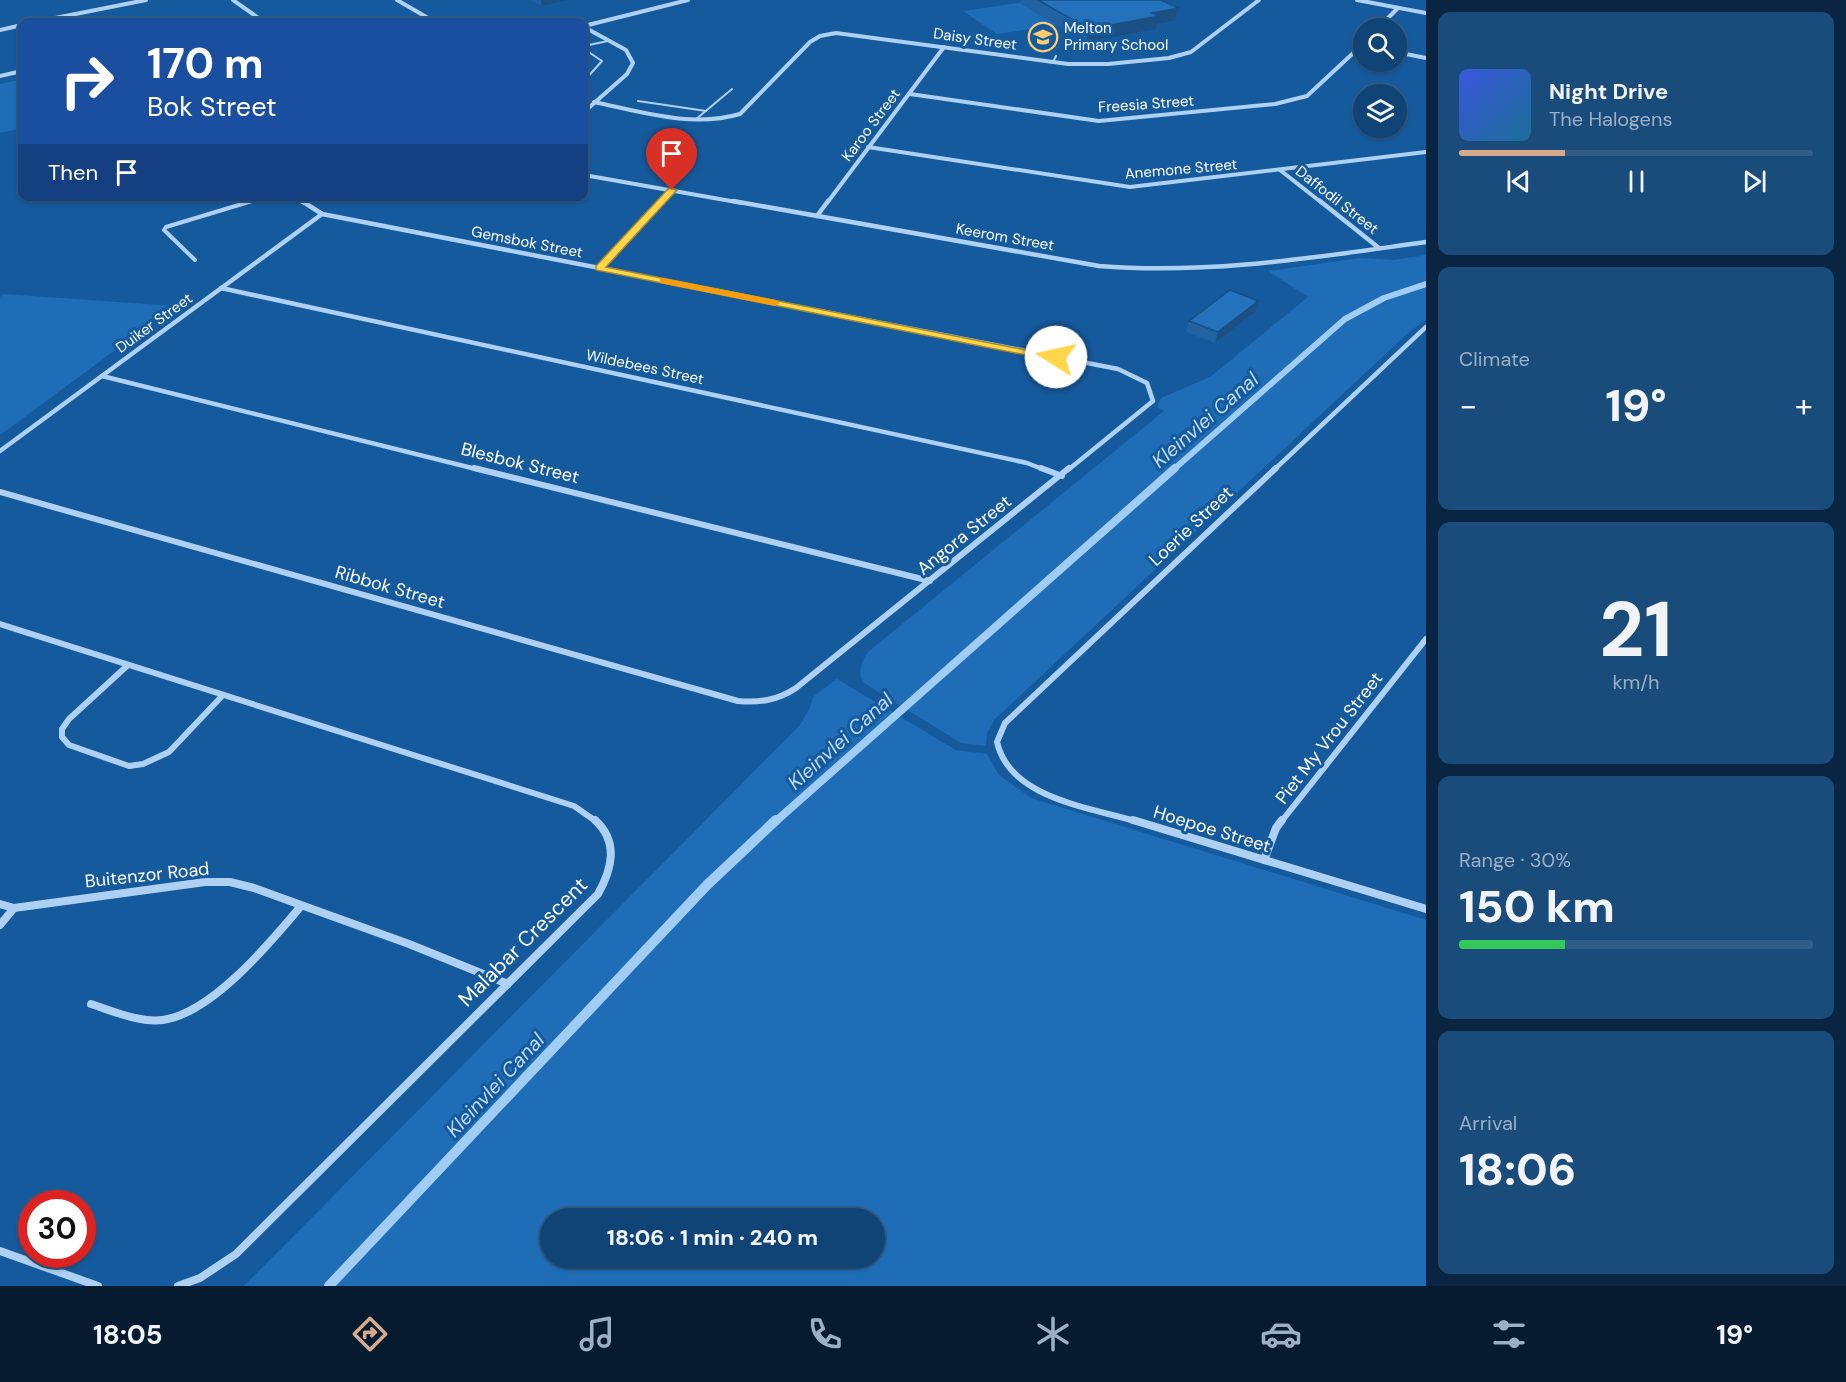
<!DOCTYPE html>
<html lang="en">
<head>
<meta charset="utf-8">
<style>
  body { margin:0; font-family:"DM Sans",sans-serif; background:#194b7b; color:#f1f3f6; height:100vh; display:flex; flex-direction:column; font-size:22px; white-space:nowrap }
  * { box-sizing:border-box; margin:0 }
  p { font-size:20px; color:#9cb0c5 }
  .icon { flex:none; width:33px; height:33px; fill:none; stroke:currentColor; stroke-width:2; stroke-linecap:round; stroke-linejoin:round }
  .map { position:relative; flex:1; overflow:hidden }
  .details { display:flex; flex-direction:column; gap:12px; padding:12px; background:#092541; width:420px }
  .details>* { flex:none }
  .guide { position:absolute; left:18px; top:18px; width:570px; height:183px; border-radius:12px; box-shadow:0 2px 4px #0004,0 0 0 2px #305c88; background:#1a4fa0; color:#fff; overflow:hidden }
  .tools { position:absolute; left:1353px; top:18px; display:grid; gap:12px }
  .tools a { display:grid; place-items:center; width:54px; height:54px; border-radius:50%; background:#104476; box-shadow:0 2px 4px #0004,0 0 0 2px #305c88; font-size:30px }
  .speed { position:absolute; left:18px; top:1190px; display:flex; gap:12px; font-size:30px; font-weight:700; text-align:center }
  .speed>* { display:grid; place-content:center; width:78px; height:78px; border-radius:50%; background:#104476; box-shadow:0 2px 4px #0004,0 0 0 2px #305c88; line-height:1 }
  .speed .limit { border:9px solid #d22; background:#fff; color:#111 }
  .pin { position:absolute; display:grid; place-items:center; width:51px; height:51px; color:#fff; margin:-62px -26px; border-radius:50% 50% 50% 0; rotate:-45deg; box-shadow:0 0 6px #0007 }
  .pin .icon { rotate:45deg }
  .me { position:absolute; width:66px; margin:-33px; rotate:280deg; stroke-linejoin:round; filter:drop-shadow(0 0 4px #0008) }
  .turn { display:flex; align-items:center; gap:21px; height:126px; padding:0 30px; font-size:27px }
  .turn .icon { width:78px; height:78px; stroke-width:2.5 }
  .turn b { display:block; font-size:42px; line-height:51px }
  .then { display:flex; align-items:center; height:57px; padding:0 30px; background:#0003; gap:12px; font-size:22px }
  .big { font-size:45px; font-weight:800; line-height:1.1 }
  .details .tile { flex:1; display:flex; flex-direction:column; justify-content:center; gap:9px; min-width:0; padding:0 21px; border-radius:12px; background:#194b7b }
  .details .dial { align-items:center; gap:0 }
  .dial b { font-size:78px; line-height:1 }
  .song { display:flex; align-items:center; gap:18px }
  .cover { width:72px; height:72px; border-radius:9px; background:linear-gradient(135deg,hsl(230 70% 55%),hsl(200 70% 35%)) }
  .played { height:6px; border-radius:3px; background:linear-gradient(90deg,#d6ab8b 30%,#305c88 30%) }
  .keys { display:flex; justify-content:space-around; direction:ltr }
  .heat { display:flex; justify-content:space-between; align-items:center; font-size:33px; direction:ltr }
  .charge { height:9px; border-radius:4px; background:linear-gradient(90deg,#34c759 30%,#305c88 0) }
  .trip { position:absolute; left:540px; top:1208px; width:345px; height:60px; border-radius:30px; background:#104476; box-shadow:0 2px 4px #0004,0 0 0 2px #305c88; font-weight:800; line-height:60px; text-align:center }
  .dock { display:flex; height:96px; justify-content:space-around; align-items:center; background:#061b2f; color:#9cb0c5 }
  .dock .icon { width:42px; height:42px }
  .dock .on { color:#d6ab8b }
  .dock b { font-size:27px; color:#f1f3f6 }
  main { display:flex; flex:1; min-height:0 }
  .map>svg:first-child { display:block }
  .green { fill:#1f6db7; fill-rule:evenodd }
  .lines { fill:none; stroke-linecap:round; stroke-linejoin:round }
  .stream-far2 { stroke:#a1cdf5; stroke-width:6 }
  .stream-far1 { stroke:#a1cdf5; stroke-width:8 }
  .stream { stroke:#a1cdf5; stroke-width:10 }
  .service-far1 { stroke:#aed1f3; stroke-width:2 }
  .service { stroke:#aed1f3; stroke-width:4 }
  .minor-far3 { stroke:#aed1f3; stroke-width:4 }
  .minor-far2 { stroke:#aed1f3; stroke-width:4.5 }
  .minor-far1 { stroke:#aed1f3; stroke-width:6 }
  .minor { stroke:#aed1f3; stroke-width:8 }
  .wall { fill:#2062a2 }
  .shaded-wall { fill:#1a5084 }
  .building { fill:#2572bc; stroke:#1a5084; stroke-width:1.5 }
  .route { fill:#ffd54a; stroke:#a68a30; stroke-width:1.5 }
  .slow { fill:#f59e0b }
  .labels { text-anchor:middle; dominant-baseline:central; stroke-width:6; stroke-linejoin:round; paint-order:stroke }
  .far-poi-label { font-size:15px; fill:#fff; stroke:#165a9e; text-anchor:start }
  .far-street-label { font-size:15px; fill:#fff; stroke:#165a9e }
  .street-label { font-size:18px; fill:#fff; stroke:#165a9e }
  .water-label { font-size:20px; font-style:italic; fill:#bbdbf9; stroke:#165a9e }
  .near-street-label { font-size:21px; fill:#fff; stroke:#165a9e }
</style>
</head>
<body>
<main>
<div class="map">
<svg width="1426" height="1286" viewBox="0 0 1426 1286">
  <rect width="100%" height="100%" fill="#165a9e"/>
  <g class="green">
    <polygon points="1024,2 1058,25 997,34 963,11"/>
    <polygon points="22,79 22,128 0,133 0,84"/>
    <path d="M1426,255V320L1409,332L994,720L987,733L986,746L961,743L864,683C857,673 861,662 868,652L1164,411L1157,407L1161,398L1210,377L1308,297L1268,271L1361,258L1394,260Z"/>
    <polygon points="4,294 175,306 0,435 0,297"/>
    <path d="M837,679L956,750L987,754L999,775L1031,798L1426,920V1286H244L800,725L809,710L813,697ZM550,1218H874V1257H550Z"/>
  </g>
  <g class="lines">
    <polyline class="stream-far2" points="1173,470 1345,319 1384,298 1426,284"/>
    <polyline class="stream-far1" points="775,822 1175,468"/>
    <polyline class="stream" points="329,1286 707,885 776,820"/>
    <g class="service-far1">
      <polyline points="584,46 608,41"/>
      <polyline points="584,49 602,61 584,81"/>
      <polyline points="1053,62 1056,56"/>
      <polyline points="638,101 706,111"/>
      <polyline points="695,120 732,89"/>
      <polyline points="247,203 270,196"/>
    </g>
    <polyline class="service" points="195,260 164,230 166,227 252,201"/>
    <g class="minor-far3">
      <polyline points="233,0 264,22"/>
      <polyline points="397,0 435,22"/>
      <polyline points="1357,0 1426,13"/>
      <polyline points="35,22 146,0"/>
      <polyline points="246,22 260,19"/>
      <polyline points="584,26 688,0"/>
      <polyline points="584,27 626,50 633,63 627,74 584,112"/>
      <polyline points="1378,28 1398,8"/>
      <polyline points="0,30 22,25"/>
      <polyline points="1396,52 1426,58"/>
      <polyline points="0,76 22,71"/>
      <polyline points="910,94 1099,121 1275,104 1307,96 1364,43"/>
      <path d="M594,102C642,112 692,128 740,114L810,42L820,36L836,33L1068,64H1108L1169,58L1191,52L1259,0"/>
      <polyline points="868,147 1130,187 1426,152"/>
      <polyline points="1280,170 1322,203"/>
      <polyline points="584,175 742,203"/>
      <polyline points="293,196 304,203"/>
      <polyline points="661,203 673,190"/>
      <polyline points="827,203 944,47"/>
    </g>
    <g class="minor-far2">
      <polyline points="302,201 322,214 1118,369 1147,383 1153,401 1068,470"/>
      <path d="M733,201L1099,266C1210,275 1317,257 1426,242"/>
      <polyline points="1320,201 1379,248"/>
      <polyline points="817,216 828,201"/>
      <polyline points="600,268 662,201"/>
      <polyline points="221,288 1027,463 1045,470"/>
      <polyline points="102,376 480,470"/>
      <polyline points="0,451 322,214"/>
      <polyline points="1274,470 1426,327"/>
    </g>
    <g class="minor-far1">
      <polyline points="474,468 930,581"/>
      <polyline points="1041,468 1062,476"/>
      <path d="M0,492L738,701C760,703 778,700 796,688L1069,468"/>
      <polyline points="0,624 574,806 597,822"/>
      <polyline points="128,665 69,719 62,729 62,737 69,745 129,766 143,764 169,752 223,695"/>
      <path d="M1138,822C1090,807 1010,799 997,742L1005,723L1276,468"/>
      <polyline points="1281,822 1426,639"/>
    </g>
    <g class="minor">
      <polyline points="1133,820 1426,909"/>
      <polyline points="1264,860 1276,828 1282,820"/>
      <polyline points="0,904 14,908"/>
      <polyline points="0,925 14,908 205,882 230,882 254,888 409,944 508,984"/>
      <path d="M91,1004C113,1011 139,1023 163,1020C212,1013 270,943 301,906"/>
      <polyline points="0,1251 98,1286"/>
      <path d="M178,1286L200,1278L236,1254L598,894C612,869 619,842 595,820"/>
    </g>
  </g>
  <g class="wall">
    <polygon points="530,0 568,0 542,6"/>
    <polygon points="1021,0 1161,0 1175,21 1157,24 1156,29 1086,42 1021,4"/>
    <polygon points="1258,301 1255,312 1215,343 1186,332 1189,321"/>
  </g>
  <g class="shaded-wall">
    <polygon points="541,0 568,0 542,6"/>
    <polygon points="1178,8 1175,21 1157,24 1156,29 1086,42 1089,29 1152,13"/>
    <polygon points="1258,301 1255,312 1215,343 1218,332"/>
  </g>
  <g class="building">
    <polygon points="1038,0 1161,0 1178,8 1152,13 1159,16 1089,29"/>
    <polygon points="1230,290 1258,301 1218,332 1189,321"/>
  </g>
  <polygon class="route" points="669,188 677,190 606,267 1061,357 1056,361 596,270 596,266"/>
  <polygon class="slow" points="663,278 775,300 780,303 775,306 660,283 660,279"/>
  <defs>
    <g id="school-ring" transform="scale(1.5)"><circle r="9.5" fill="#165a9e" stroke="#ffcd70" stroke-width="1.5"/><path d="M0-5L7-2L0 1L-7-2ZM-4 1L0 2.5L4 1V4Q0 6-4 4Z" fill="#ffcd70"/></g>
  </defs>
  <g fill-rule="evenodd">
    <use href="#school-ring" x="1043" y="37"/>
  </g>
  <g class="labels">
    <g class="far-poi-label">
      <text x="1064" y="28">Melton<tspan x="1064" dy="17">Primary School</tspan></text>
    </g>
    <g class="far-street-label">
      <text transform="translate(975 39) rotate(8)">Daisy Street</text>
      <text transform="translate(1146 104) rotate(-4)">Freesia Street</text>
      <text transform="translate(871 125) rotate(-53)">Karoo Street</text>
      <text transform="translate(1181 169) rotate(-5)">Anemone Street</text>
      <text transform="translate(1337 200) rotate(38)">Daffodil Street</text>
      <text transform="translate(1005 237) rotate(10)">Keerom Street</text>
      <text transform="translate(527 242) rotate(11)">Gemsbok Street</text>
      <text transform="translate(154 323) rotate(-36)">Duiker Street</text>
      <text transform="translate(645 367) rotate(12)">Wildebees Street</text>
    </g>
    <g class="street-label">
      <text transform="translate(520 463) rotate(14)">Blesbok Street</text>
      <text transform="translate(1191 526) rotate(-43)">Loerie Street</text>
      <text transform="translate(964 535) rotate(-39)">Angora Street</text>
      <text transform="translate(390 587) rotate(16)">Ribbok Street</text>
      <text transform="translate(1329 738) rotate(-52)">Piet My Vrou Street</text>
      <text transform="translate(1212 829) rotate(17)">Hoepoe Street</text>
      <text transform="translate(147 875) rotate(-6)">Buitenzor Road</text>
    </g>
    <g class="water-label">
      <text transform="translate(1205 420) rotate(-41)">Kleinvlei Canal</text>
      <text transform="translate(840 741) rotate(-42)">Kleinvlei Canal</text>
      <text transform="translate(495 1085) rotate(-47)">Kleinvlei Canal</text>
    </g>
    <g class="near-street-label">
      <text transform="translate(523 942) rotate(-45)">Malabar Crescent</text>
    </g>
  </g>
</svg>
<div class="tools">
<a><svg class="icon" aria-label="search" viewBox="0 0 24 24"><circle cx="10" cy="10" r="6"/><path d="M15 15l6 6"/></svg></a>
<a><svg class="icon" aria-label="layers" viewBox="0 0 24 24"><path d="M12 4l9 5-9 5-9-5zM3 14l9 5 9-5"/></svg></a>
</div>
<div class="speed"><div class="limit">30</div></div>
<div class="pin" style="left:672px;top:190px;background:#d93025"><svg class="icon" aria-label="arrive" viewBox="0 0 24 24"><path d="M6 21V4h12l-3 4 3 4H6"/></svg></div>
<svg class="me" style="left:1056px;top:357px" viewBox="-20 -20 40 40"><circle r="19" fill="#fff"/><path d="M0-13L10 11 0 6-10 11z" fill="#ffd54a"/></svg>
<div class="trip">18:06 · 1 min · 240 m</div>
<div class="guide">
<div class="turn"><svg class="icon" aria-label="right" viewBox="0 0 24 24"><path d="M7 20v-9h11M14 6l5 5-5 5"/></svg><div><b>170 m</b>Bok Street</div></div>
<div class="then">Then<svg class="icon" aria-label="arrive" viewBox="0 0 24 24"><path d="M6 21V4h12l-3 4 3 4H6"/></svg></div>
</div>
</div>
<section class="details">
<div class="tile">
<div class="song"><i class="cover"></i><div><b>Night Drive</b><p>The Halogens</p></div></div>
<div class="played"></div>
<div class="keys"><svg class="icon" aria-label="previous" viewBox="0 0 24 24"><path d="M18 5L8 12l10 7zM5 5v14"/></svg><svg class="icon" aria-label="pause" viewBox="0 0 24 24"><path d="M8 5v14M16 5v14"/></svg><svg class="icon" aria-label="next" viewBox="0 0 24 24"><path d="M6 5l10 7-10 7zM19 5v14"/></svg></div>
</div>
<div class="tile"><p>Climate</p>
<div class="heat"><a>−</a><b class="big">19°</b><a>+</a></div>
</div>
<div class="tile dial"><b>21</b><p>km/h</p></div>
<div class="tile"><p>Range · 30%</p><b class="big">150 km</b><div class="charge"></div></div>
<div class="tile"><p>Arrival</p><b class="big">18:06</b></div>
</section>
</main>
<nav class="dock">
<b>18:05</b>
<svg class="icon on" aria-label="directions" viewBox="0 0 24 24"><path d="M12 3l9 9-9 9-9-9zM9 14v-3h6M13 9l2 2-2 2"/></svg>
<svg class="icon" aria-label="music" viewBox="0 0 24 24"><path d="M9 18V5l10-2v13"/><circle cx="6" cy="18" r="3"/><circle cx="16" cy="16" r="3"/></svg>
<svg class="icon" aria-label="phone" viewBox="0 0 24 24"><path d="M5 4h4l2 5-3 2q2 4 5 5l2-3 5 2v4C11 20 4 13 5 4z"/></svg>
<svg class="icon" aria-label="climate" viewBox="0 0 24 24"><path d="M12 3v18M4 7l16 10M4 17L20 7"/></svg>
<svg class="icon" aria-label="car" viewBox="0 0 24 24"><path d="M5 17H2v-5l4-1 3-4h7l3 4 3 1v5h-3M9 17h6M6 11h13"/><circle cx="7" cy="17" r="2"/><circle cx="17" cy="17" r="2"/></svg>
<svg class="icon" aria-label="filters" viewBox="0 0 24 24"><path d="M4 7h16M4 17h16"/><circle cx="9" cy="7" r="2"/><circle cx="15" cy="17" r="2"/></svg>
<b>19°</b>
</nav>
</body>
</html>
